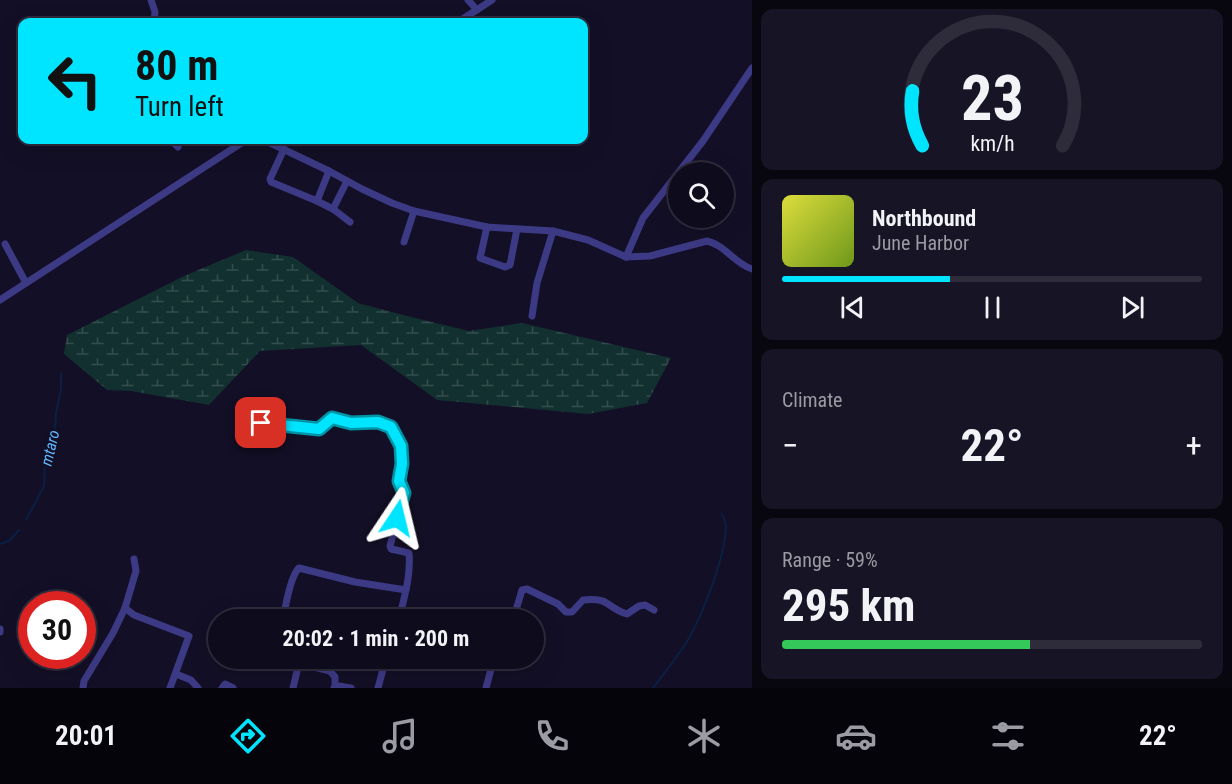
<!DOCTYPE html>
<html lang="en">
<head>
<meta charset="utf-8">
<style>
  body { margin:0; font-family:"Roboto Condensed",sans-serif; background:#171425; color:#f1f3f6; height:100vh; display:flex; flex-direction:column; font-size:22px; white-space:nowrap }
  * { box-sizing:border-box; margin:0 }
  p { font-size:20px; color:#9b9ba3 }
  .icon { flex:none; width:33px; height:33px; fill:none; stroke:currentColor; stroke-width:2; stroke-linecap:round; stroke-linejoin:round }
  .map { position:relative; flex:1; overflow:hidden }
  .drawer { display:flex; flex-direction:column; gap:9px; padding:9px; background:#08060f; width:480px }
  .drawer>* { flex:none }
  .banner { position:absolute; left:18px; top:18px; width:570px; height:126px; border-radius:12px; box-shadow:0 6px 24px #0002,0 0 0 2px #2e2b3b; background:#00e5ff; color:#111; overflow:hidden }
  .fabs { position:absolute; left:668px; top:162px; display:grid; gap:12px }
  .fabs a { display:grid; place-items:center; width:66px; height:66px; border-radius:50%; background:#0e0b1c; box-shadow:0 6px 24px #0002,0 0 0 2px #2e2b3b; font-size:30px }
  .speed { position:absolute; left:18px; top:591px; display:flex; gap:12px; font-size:30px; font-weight:700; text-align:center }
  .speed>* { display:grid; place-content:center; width:78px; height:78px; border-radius:50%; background:#0e0b1c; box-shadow:0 6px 24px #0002,0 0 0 2px #2e2b3b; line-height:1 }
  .speed .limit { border:9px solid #d22; background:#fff; color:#111 }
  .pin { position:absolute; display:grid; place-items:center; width:51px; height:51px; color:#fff; margin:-26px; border-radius:12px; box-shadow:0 3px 9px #0006 }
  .me { position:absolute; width:66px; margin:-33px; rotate:10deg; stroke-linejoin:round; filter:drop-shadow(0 0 4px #0008) }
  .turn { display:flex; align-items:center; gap:21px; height:126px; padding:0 18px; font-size:27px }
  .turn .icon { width:78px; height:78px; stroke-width:2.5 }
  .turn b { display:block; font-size:42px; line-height:51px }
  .big { font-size:45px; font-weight:700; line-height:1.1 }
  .drawer .tile { flex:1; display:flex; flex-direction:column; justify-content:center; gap:9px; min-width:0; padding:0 21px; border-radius:12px; background:#171425 }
  .drawer .dial { align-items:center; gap:0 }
  .dial svg { height:156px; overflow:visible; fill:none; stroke:#2e2b3b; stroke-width:7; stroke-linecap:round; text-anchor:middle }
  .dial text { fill:#f1f3f6; stroke:none }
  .song { display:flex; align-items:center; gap:18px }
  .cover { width:72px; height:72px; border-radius:9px; background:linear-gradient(135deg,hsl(60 70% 55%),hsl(80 70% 35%)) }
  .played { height:6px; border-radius:3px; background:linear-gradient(90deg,#00e5ff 40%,#2e2b3b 40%) }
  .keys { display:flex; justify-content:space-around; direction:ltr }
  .heat { display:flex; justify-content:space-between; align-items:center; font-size:33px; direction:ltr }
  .charge { height:9px; border-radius:4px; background:linear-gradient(90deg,#34c759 59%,#2e2b3b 0) }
  .trip { position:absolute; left:208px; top:609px; width:336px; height:60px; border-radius:30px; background:#0e0b1c; box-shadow:0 6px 24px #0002,0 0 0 2px #2e2b3b; font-weight:700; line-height:60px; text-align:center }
  .dock { display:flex; height:96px; justify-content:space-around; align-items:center; background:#06040b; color:#9b9ba3 }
  .dock .icon { width:42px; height:42px }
  .dock .selected { color:#00e5ff }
  .dock b { font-size:27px; color:#f1f3f6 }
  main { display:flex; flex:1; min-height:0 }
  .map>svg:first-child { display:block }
  .wetland { fill:url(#wetland-marsh) }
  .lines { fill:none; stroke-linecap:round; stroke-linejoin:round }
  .stream { stroke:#0a1f44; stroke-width:2 }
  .street { stroke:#3d3a85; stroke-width:7 }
  .route-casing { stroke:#0095a6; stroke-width:15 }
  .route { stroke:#00e5ff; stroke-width:10 }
  .labels { text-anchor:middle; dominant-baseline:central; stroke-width:6; stroke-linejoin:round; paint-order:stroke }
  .water-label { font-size:16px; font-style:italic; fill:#62b6ff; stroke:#130f26 }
</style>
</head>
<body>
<main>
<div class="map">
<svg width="752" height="688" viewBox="0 0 752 688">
  <defs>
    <pattern id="wetland-marsh" width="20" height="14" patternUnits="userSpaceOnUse" patternTransform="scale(1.5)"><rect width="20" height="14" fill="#12302f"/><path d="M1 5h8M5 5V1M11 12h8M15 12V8" fill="none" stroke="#344d4e"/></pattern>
  </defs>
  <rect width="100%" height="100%" fill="#130f26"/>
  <polygon class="wetland" points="246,250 293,257 358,303 407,316 469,331 522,323 671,358 647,403 588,414 437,400 361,345 260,351 209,405 131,391 107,390 64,354 67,335 184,276"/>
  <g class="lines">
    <g class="stream">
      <polyline points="26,520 44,486 45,465 55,434 56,413 61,389 61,373"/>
      <polyline points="0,544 9,541 19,530"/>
      <path d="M653,688C665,672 679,655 689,638C704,611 725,557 726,527C726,522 724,518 722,514"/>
    </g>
    <g class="street">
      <polyline points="151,0 155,12 154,22"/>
      <polyline points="468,0 477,10"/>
      <polyline points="458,22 492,0"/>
      <polyline points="171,140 178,147"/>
      <path d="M264,140L329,171L362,189L392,203L414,211L487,227L553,231L588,240L626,257L650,256L707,241C725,245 735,264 752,269"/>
      <polyline points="284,149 270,179 271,182 317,201 329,171"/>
      <polyline points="347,181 333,209 350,222"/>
      <polyline points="317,201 333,209"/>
      <polyline points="487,227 480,258 505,267 510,265 517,229"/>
      <polyline points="404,242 414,211"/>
      <polyline points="5,244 26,283"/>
      <polyline points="626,257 643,218 703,141 752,68"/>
      <polyline points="0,300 246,140"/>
      <polyline points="532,316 537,283 553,231"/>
      <path d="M250,443L255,427L261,423L319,429L332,418L351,423L378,422L391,427L401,446L402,464L399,481L404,493L390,546L391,549L409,553C411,577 404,597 399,620"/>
      <polyline points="134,559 136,571 125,608 134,615 189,636 170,688"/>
      <path d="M283,620C285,608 291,575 299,568L355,582L406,590"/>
      <path d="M513,620L522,590L527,589L558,604L566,612H572L583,600C611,597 606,608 627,614L639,606L645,605L654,610"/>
      <polyline points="0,629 0,632"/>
      <polyline points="278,658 330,671 335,677 335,687"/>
      <polyline points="176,674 191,680 198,688"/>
      <polyline points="83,688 84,681 113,633 125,608"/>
      <polyline points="222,688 225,684 233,688"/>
      <polyline points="293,688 299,663"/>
      <polyline points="334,688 339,686 351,688"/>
      <polyline points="378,688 386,658"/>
      <polyline points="486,688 494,658"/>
    </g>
  </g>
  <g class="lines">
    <g class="route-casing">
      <polyline id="route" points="261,423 319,429 332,418 351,423 378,422 391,427 401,446 402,464 399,481 404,493 397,518"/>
    </g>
    <use href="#route" class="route"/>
  </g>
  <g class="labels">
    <g class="water-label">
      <text transform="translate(50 448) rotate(-77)">mtaro</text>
    </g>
  </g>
</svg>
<div class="fabs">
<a><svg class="icon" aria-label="search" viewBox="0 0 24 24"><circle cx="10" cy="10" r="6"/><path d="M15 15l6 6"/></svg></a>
</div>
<div class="speed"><div class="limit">30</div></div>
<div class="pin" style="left:261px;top:423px;background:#d93025"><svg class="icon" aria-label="arrive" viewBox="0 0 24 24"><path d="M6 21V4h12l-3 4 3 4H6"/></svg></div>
<svg class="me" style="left:397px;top:518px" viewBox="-20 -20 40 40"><path d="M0-17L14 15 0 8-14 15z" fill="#00e5ff" stroke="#fff" stroke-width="4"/></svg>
<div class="trip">20:02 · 1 min · 200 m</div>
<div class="banner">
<div class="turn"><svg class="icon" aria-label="left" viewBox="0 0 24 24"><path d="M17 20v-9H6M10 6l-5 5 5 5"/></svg><div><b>80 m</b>Turn left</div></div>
</div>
</div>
<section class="drawer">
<div class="tile dial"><svg viewBox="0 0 100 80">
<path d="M14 69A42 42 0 1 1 86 69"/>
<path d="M14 69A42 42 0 0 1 9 41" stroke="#00e5ff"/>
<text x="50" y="56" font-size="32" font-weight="700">23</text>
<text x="50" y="72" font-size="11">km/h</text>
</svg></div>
<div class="tile">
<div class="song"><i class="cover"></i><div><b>Northbound</b><p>June Harbor</p></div></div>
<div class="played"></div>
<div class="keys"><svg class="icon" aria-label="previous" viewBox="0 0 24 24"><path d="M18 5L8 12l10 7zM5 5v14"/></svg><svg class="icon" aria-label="pause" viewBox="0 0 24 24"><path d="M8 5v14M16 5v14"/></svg><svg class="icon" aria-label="next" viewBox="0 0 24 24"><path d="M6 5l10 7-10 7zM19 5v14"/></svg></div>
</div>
<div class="tile"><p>Climate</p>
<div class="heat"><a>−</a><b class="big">22°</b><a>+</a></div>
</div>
<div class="tile"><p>Range · 59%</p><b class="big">295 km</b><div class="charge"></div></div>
</section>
</main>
<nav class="dock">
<b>20:01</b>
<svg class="icon selected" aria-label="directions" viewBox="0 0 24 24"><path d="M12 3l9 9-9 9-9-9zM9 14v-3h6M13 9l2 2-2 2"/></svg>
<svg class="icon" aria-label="music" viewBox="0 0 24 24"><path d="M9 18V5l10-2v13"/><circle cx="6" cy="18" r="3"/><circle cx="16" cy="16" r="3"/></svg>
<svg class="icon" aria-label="phone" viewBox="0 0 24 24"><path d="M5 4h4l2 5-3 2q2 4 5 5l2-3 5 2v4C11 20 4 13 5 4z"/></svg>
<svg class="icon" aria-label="climate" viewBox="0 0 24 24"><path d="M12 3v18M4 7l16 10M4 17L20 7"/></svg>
<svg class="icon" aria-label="car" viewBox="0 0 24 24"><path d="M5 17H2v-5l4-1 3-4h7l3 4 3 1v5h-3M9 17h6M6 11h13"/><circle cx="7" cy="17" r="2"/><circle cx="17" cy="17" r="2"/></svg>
<svg class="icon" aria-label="filters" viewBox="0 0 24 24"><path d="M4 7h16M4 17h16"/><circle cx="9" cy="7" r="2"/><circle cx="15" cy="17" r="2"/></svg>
<b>22°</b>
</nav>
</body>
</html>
